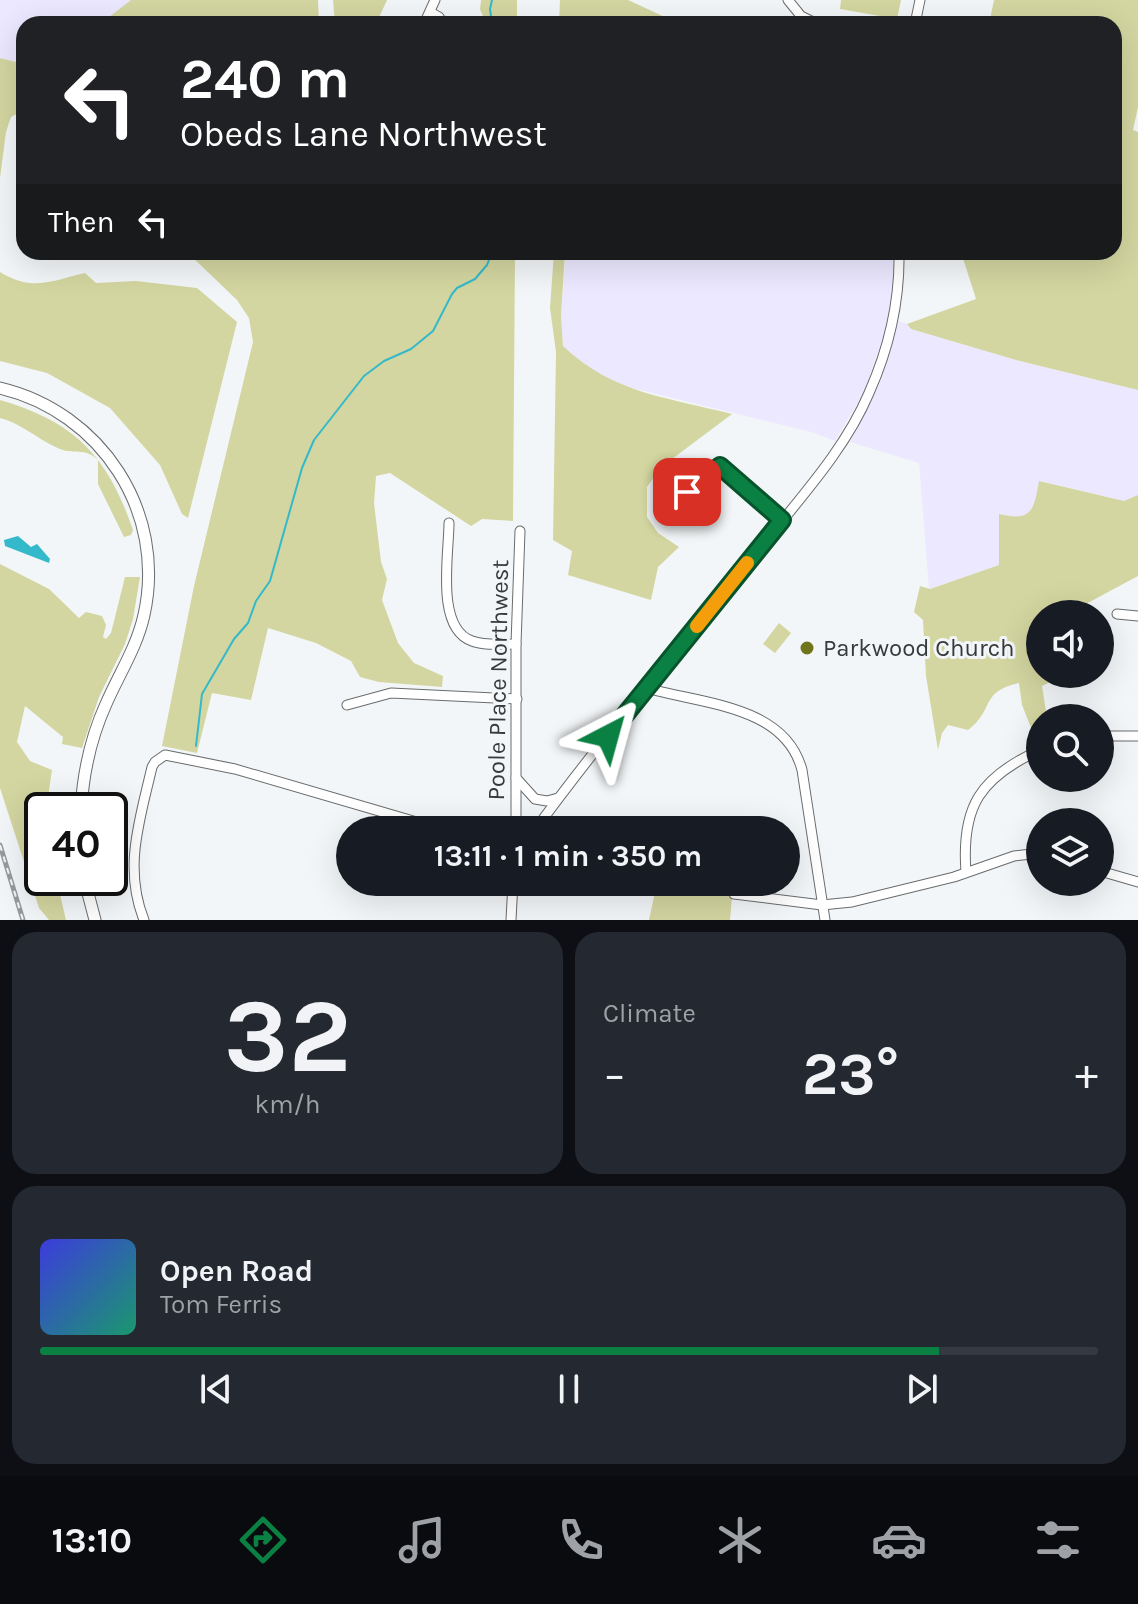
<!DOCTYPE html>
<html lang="en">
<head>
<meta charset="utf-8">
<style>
  body { margin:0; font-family:Karla,sans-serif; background:#242831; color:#f1f3f6; height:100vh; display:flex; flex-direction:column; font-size:30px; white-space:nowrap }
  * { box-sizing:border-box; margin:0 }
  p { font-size:26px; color:#9ea1a6 }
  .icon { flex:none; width:44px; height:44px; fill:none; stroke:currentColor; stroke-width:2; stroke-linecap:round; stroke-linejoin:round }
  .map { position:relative; height:920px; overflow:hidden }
  .details { display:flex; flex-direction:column; gap:12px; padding:12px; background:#0d0f14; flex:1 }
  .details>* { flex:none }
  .top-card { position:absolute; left:16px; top:16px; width:1106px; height:244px; border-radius:24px; box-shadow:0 8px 32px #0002; background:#202124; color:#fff; overflow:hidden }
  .tools { position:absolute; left:1026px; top:600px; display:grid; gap:16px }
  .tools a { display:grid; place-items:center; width:88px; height:88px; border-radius:50%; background:#171b24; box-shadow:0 8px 32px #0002; font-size:40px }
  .speed { position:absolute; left:24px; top:792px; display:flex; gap:16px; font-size:40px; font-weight:700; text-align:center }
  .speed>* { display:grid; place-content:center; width:104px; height:104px; border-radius:50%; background:#171b24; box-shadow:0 8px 32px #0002; line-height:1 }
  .speed .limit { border:4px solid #111; border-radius:12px; background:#fff; color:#111 }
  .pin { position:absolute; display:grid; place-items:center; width:68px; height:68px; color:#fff; margin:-34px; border-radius:16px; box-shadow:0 4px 12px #0006 }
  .me { position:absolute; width:88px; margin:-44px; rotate:39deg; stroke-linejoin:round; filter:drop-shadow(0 0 6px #0008) }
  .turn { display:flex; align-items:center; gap:28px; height:168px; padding:0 32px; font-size:36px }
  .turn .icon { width:104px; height:104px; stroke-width:2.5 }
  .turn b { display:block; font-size:56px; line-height:68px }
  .then { display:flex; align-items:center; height:76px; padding:0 32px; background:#0003; gap:16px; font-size:30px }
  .big { font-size:60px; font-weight:700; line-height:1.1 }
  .details .widget { flex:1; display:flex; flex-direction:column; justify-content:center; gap:12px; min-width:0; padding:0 28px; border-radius:24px; background:#242831 }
  .details .dial { align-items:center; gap:0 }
  .dial b { font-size:104px; line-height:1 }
  .song { display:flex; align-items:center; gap:24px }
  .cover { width:96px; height:96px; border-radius:12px; background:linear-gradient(135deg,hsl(240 70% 55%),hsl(160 70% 35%)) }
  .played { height:8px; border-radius:4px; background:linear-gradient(90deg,#0b8043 85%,#363941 85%) }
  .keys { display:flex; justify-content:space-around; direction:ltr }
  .heat { display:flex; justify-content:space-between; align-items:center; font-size:44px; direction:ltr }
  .details .tiles { flex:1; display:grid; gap:12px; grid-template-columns:1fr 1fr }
  .widget:last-child { grid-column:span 2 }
  .trip { position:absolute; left:336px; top:816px; width:464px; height:80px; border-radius:40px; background:#171b24; box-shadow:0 8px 32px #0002; font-weight:700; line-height:80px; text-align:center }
  .tabs { display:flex; height:128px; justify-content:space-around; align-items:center; background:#090b0e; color:#9ea1a6 }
  .tabs .icon { width:56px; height:56px }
  .tabs .current { color:#0b8043 }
  .tabs b { font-size:36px; color:#f1f3f6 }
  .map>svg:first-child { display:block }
  .industrial { fill:#ece8ff }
  .green { fill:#d3d6a0 }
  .water { fill:#33b9ca }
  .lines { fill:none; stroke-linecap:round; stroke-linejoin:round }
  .stream { stroke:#33b9ca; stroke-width:2 }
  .minor-casing { stroke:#696c6d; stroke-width:11 }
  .major-casing { stroke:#696c6d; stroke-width:13 }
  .minor { stroke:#fff; stroke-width:9 }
  .major { stroke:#fff; stroke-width:11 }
  .rail-casing { stroke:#97999b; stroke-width:5 }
  .rail { stroke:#f3f6f8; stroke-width:2; stroke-dasharray:6; stroke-linecap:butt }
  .route-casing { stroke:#07532c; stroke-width:20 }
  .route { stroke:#0b8043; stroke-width:14 }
  .slow { stroke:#f59e0b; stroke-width:14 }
  .poi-dot { fill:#70741b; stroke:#f3f6f8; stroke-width:3 }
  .labels { text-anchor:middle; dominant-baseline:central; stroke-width:6; stroke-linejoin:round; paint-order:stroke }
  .poi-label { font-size:24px; fill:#38393a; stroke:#f3f6f8; text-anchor:start }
  .street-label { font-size:24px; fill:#38393a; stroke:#f3f6f8 }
</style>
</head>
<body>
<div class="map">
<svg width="1138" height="920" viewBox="0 0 1138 920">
  <rect width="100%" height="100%" fill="#f3f6f8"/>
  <g class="industrial">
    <polygon points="0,0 131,0 100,24 24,24 24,64 0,58"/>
    <polygon points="566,252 893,252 893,285 886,329 864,392 835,441 811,432 620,385 585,367 563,346 561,316"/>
    <polygon points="899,321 907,324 911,329 1016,360 1138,390 1138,495 1124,501 1040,481 1034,507 1025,516 1012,518 999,515 999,565 929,589 919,463 850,442 879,385"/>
  </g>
  <g class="green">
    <polygon points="131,0 318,0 319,24 206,24 201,20 177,24 100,24"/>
    <polygon points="333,0 387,0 376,24 335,24"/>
    <polygon points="481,0 517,0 517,24 486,24 480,9"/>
    <polygon points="560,0 628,0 680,24 619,24 589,17 587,24 559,24"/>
    <polygon points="841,0 901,0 897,19 840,9"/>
    <polygon points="994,0 1138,0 1138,107 1133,130 1138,132 1138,390 1016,360 911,329 907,324 976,299 961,252 1114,252 1114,24 989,24"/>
    <polygon points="0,58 24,64 24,110 11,117 6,132 0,178"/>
    <polygon points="515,252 513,521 482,519 471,526 390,473 376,476 374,503 381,562 387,579 382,600 398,643 414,663 443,676 442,687 379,682 360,677 351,661 316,643 268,628 251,700 212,693 197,753 162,746 194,586 253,342 249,318 237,300 188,253"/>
    <path d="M554,252H565L561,316L563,346C612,393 669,398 732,414L660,468L647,487V517L658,533L679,547L658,567L651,600L568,575L572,551L553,540L556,352L550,308Z"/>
    <path d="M0,272C33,292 50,281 85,273L96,283L136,281L197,288L237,322L188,518L182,514L160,465L110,408L47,373L0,361Z"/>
    <path d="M0,400C76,422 108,457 133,530L131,535L124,537L98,484V460C86,448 77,454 63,450C40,442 24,424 0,418Z"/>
    <path d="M1039,481L1124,501L1138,495V576L1084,605L1081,614H1040V664L1036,667L1040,668V674H1078V677L1055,680L1042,686L1047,718H1040V742L1037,743L1022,705L1019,683C979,692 995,710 968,730L948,725L942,733L938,750L926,676L923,620L914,612L920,586L930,589L999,565V514C1032,522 1034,510 1039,481Z"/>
    <polygon points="0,564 49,589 79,618 86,612 102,616 106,625 103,637 106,639 111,633 125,577 140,577 133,619 125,644 99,697 82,748 62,744 63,737 25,706 17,742 30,761 52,770 46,810 42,810 42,878 56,878 66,920 49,920 39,908 0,788"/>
    <polygon points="779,623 791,633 775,653 763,644"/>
    <polygon points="690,886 732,897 730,920 649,920 655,892"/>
  </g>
  <polygon class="water" points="18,536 31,547 37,544 50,559 49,563 5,546 4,540"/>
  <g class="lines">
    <g class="stream">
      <polyline points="492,0 490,9 492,24"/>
      <polyline points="196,746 202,694 234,639 248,623 256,601 270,581 302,468 314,440 364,376 384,361 411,349 433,331 452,294 457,288 475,279 487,265 492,252"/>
    </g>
    <g class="minor-casing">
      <g id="minor">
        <polyline points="788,0 801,16 817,24"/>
        <polyline points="430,12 439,17 443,24"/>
        <polyline points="424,24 435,0"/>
        <polyline points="915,24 920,0"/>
        <polyline points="688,509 687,492 720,466 782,520"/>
        <path d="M449,523C449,554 435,628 472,641C485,646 502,644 516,644"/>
        <polyline points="1117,614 1138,616"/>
        <path d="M647,688C701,704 785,705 802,770L825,920"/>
        <polyline points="347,705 391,693 517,699"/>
        <polyline points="1100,736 1138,736"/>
        <polyline points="516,778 535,799 547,801 558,798"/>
        <polyline points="516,830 516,644 520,531"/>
        <path d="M535,830C605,734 683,644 758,551C797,501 844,452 869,393C889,348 900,301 899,252"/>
        <polyline points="1100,871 1138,882"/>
        <path d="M966,872C961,807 980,777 1040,750"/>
        <polyline points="734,894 822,905 852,902 954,877 1014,856 1040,853"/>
        <path d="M144,920C123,868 140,819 152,767L155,762L165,755L235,769L444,830"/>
        <polyline points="511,920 513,882"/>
      </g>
    </g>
    <g class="major-casing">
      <g id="major">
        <path d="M0,388C101,412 167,512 144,615C137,647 119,674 106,704C91,737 83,774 81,810"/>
        <polyline points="84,878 95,920"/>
      </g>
    </g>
    <use href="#minor" class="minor"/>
    <use href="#major" class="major"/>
    <g class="rail-casing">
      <polyline id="rail" points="0,845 23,920"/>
    </g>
    <use href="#rail" class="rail"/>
  </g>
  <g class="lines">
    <g class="route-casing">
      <polyline id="route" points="608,736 782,520 720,466 687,492"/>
    </g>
    <use href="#route" class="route"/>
    <polyline class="slow" points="697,626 747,563"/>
  </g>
  <circle class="poi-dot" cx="807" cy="648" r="8"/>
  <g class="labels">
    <g class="poi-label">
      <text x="823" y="648">Parkwood Church</text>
    </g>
    <g class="street-label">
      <text transform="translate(498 680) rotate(-89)">Poole Place Northwest</text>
    </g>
  </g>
</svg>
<div class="tools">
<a><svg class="icon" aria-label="sound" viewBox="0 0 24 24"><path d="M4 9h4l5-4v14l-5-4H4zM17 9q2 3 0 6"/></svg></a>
<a><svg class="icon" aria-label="search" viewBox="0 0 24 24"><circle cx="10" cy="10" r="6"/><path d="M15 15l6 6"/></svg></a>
<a><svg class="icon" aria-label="layers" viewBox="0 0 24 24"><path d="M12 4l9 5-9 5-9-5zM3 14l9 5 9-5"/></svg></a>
</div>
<div class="speed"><div class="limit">40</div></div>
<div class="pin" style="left:687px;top:492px;background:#d93025"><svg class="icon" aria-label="arrive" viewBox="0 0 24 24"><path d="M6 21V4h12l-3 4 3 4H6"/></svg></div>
<svg class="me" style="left:608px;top:736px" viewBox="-20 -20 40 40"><path d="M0-17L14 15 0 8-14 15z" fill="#0b8043" stroke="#fff" stroke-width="4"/></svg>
<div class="trip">13:11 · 1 min · 350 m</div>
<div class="top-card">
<div class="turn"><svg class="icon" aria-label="left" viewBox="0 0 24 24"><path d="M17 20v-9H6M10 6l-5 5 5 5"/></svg><div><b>240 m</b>Obeds Lane Northwest</div></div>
<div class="then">Then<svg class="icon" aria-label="left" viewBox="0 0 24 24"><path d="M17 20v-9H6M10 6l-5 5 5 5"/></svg></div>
</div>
</div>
<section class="details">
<div class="tiles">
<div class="widget dial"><b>32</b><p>km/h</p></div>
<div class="widget"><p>Climate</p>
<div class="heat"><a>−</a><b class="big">23°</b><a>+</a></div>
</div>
<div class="widget">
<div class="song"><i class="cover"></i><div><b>Open Road</b><p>Tom Ferris</p></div></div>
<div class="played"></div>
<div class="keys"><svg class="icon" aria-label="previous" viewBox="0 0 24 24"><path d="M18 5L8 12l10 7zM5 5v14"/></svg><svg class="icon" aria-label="pause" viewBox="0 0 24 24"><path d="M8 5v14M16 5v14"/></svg><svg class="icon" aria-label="next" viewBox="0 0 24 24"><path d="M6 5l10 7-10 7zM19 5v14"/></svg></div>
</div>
</div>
</section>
<nav class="tabs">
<b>13:10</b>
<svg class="icon current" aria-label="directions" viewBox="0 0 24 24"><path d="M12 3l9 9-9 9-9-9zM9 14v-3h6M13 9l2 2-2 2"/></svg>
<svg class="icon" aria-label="music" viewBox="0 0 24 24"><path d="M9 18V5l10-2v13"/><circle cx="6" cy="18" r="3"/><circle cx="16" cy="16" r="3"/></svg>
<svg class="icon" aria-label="phone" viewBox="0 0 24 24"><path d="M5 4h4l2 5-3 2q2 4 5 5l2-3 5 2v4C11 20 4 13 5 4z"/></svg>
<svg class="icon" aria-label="climate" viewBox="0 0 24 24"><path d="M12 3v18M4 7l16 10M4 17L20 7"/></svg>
<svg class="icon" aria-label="car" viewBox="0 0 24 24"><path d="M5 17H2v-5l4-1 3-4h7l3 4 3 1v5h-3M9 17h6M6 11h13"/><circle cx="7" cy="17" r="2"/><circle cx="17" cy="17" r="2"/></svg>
<svg class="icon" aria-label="filters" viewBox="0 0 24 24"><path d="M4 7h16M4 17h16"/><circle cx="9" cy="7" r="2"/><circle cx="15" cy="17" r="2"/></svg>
</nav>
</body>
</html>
